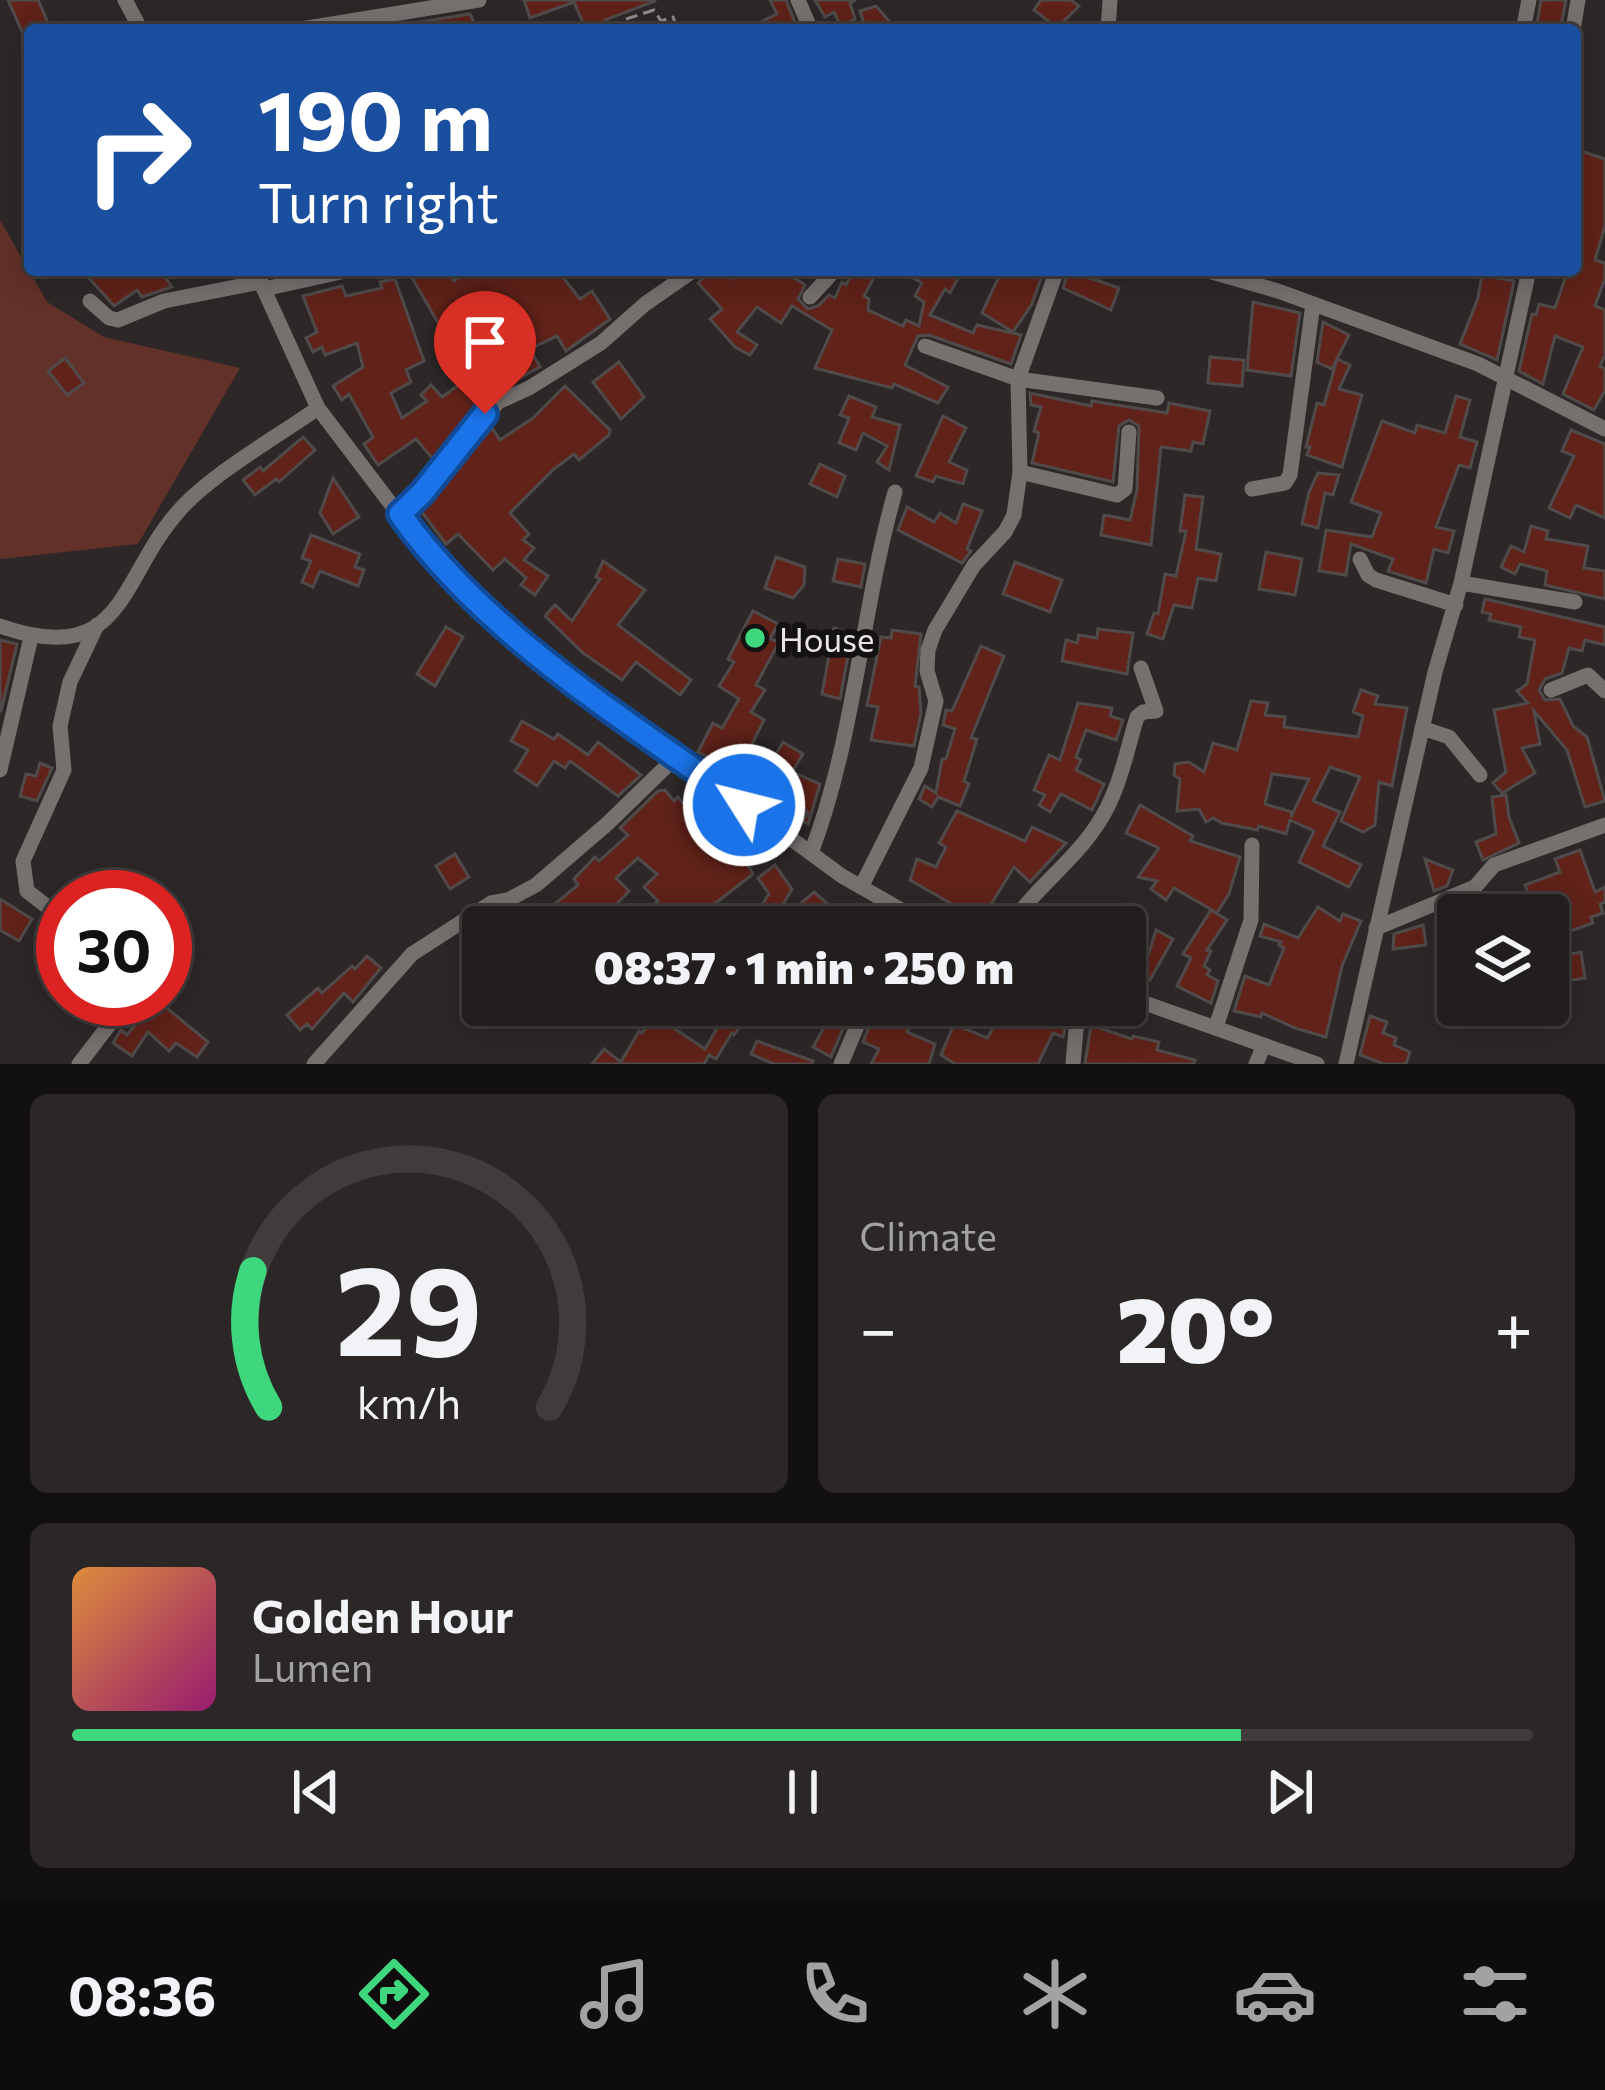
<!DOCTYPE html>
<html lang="en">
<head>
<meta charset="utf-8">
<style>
  body { margin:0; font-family:Commissioner,sans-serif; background:#2a2726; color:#f1f3f6; height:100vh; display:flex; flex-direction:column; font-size:45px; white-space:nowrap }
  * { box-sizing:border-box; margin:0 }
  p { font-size:39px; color:#a2a2a4 }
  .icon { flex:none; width:66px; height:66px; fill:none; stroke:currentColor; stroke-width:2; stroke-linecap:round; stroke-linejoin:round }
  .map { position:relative; height:1064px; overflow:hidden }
  .side { display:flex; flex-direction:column; gap:30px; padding:30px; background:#131010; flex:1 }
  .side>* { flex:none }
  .hud { position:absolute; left:24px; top:24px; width:1557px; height:252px; border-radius:12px; box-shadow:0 6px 30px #0003,0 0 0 3px #3f3c3b; background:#1a4fa0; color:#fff; overflow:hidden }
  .buttons { position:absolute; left:1437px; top:894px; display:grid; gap:24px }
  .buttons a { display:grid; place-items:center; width:132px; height:132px; border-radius:12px; background:#221e1d; box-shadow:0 6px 30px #0003,0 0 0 3px #3f3c3b; font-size:60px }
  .speed { position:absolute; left:36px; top:870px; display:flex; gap:24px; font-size:60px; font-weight:700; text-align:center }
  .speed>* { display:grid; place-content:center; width:156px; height:156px; border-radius:50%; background:#221e1d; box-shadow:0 6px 30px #0003,0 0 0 3px #3f3c3b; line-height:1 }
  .speed .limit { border:18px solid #d22; background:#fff; color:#111 }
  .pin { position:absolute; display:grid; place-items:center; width:102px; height:102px; color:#fff; margin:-123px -51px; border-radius:50% 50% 50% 0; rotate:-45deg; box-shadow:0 0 12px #0007 }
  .pin .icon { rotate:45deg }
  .me { position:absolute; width:132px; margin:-66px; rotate:306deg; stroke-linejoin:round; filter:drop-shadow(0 0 9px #0008) }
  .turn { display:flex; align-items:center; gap:42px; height:252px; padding:0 36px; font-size:54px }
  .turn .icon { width:156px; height:156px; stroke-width:2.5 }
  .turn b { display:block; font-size:84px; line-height:102px }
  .big { font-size:90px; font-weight:800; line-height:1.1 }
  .side .card { flex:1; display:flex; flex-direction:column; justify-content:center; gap:18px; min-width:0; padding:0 42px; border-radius:18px; background:#2a2726 }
  .side .dial { align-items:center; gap:0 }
  .dial svg { height:312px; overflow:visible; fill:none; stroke:#3f3c3b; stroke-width:7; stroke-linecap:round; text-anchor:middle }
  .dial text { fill:#f1f3f6; stroke:none }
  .song { display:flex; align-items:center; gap:36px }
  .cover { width:144px; height:144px; border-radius:18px; background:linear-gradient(135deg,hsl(30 70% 55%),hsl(320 70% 35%)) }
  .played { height:12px; border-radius:6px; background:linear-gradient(90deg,#3ed77d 80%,#3f3c3b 80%) }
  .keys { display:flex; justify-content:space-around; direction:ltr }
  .heat { display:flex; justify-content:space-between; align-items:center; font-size:66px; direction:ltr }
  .side .tiles { flex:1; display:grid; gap:30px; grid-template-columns:1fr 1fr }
  .card:last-child { grid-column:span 2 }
  .trip { position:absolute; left:462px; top:906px; width:684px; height:120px; border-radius:12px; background:#221e1d; box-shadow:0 6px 30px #0003,0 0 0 3px #3f3c3b; font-weight:800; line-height:120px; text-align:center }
  .dock { display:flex; height:192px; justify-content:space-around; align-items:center; background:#0e0c0c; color:#a2a2a4 }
  .dock .icon { width:84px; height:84px }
  .dock .selected { color:#3ed77d }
  .dock b { font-size:54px; color:#f1f3f6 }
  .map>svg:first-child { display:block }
  .green { fill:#623129 }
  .building { fill:#602219; stroke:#504b4a; stroke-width:3; fill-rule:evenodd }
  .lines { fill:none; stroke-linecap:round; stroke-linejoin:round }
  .path { stroke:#908c8b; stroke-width:3; stroke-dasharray:12 6; stroke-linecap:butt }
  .minor { stroke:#76706f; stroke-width:15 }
  .route-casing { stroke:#114b97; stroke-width:30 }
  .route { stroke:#1a73e8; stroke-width:21 }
  .poi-dot { fill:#3ed77d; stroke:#141111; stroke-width:4.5 }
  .labels { text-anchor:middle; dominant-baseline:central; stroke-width:12; stroke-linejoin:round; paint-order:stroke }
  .poi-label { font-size:33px; fill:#eae6e6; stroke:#141111; text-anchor:start }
</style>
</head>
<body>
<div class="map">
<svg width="1605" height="1064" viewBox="0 0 1605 1064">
  <rect width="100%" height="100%" fill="#2d2827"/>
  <polygon class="green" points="0,220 47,302 104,337 240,368 138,544 0,559"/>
  <g class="building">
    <polygon points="8,0 38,0 49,25 30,30 24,36"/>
    <polygon points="524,0 655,0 655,1 605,20 609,30 586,30 574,2 530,18"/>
    <polygon points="770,0 786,0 798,30 744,30 777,14"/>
    <polygon points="815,0 856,0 850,3 855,19 841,27 834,12 825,17"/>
    <polygon points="1041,0 1071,0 1079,6 1057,28 1034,10"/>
    <polygon points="1541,0 1566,0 1560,30 1536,30"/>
    <polygon points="876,6 897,30 866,30 860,11"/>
    <polygon points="470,14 478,30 390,30 389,27"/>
    <polygon points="1575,149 1605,159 1605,226 1595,260 1605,263 1605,278 1595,306 1605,310 1605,355 1600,366 1605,369 1605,390 1594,410 1563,394 1583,347 1555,336 1543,384 1519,371 1532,314 1536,315 1539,304 1555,308 1568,270 1575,270 1575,223 1582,200 1575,197"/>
    <polygon points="82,270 160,270 172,287 142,297 137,290 114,306"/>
    <polygon points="417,270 447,270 454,281 471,270 557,270 580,299 592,291 610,319 566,351 557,336 530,349 540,367 489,394 405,493 433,459 416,439 378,465 364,444 373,437 349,394 342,400 333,386 363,367 357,343 325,355 322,347 313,352 306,338 317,332 303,296 342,286 346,296 382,288 380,282 395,279 424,361 406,370 411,382 391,393 402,418 427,401 421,395 431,385 442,397 467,379 458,360 478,342 481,347 526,326 506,300 470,320 476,335 452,347 411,276 419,274"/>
    <polygon points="712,270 725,270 733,279 744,270 782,270 805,285 798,299 808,309 818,306 829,295 835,298 842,282 846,285 854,270 878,270 864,296 869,299 868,310 903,326 906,320 919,326 924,302 915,296 922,283 897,270 950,270 960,275 950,293 945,289 930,315 973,333 977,325 1021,335 1011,364 929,335 918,336 905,365 948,387 938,403 894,384 892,388 815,368 832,330 792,306 781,323 757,307 737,332 757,345 750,355 735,347 710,319 722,309 698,283"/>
    <polygon points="1002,270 1044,270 1032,304 1013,332 982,313"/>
    <polygon points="1069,270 1090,270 1087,277 1119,288 1111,310 1063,288"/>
    <polygon points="1482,275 1514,281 1497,360 1460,344 1478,298"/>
    <polygon points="1253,302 1300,313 1291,376 1247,370"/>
    <polygon points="1323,322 1349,335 1332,369 1317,362"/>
    <polygon points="1210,357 1244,360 1242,386 1208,383"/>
    <polygon points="65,358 84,383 67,395 48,371"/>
    <polygon points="1337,359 1350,365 1339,389 1362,395 1342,467 1307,455 1310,447 1306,447 1317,403 1324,405"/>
    <polygon points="619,362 644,397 621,419 593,382"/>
    <polygon points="565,386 610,430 609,435 579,460 574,454 554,469 510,513 529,534 523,540 534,548 524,560 548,576 535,595 521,585 526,578 505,559 493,570 458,534 446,544 421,511 492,428 500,440 533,418"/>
    <polygon points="1030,393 1091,406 1092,401 1167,413 1169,403 1210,411 1203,444 1193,442 1191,451 1161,447 1151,545 1101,535 1104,515 1130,520 1137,490 1139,426 1129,420 1119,426 1113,482 1032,463 1039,433 1034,431 1041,407 1031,405"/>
    <polygon points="849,396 876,407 872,417 900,425 889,470 877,462 887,446 863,433 856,450 839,443 849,418 840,415"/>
    <polygon points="1456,396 1470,400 1460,437 1477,442 1470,468 1459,465 1436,527 1454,531 1448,553 1434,549 1426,583 1388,571 1393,559 1351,544 1346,575 1319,571 1326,530 1372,537 1381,513 1351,502 1382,421 1415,433 1417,425 1445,433"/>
    <polygon points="943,416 966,428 949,462 967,470 963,484 936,476 933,482 916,476"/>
    <polygon points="1571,430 1605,444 1605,518 1576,505 1570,518 1549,508 1574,456 1562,451"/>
    <polygon points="303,437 315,450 279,482 276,479 255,495 243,480 260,467 263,471"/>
    <polygon points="820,464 845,476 837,497 810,484"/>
    <polygon points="1318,473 1339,475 1333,495 1325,493 1318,528 1302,524 1309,492"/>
    <polygon points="333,478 359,517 333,534 320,513"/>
    <polygon points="1185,495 1203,497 1196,549 1221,554 1216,581 1198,578 1192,608 1174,605 1163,639 1147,634 1154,613 1158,614 1165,574 1176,576 1186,531 1180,531"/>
    <polygon points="963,504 982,511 967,549 971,551 962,563 898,530 907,507 934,522 940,513 956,523"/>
    <polygon points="1531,526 1548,531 1546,539 1588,546 1584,568 1605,571 1605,599 1545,585 1547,571 1520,564 1515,574 1501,567 1511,546 1524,552"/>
    <polygon points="311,535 360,554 355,567 364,570 358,586 320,571 313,587 302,582 311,561 302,558"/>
    <polygon points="1266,552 1302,559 1295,595 1259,589"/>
    <polygon points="776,557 805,567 804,585 793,598 765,588"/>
    <polygon points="838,559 865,564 861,587 833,581"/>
    <polygon points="603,561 645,590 618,625 691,680 680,695 636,662 622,680 583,653 545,616 555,605 572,621 600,579 596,577"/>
    <polygon points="1015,562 1062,580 1050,612 1003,594"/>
    <polygon points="1485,599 1605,627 1605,645 1585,640 1582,651 1569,648 1562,673 1545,679 1539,690 1545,700 1560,699 1573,726 1587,737 1605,801 1585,807 1567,750 1534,711 1540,744 1522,748 1535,773 1502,793 1493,783 1506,772 1494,710 1528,703 1517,691 1527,684 1535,640 1519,637 1521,627 1489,620 1491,614 1482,612"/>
    <polygon points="753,611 778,624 770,639 779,642 756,685 765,690 751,712 764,720 745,758 767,770 783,742 803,754 792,772 820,784 808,824 803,821 808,813 784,787 780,796 698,752 713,723 722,728 739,699 719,686 734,662 728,659"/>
    <polygon points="446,627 463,637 435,686 417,674"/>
    <polygon points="834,628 852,634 840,699 822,694"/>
    <polygon points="1098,629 1133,633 1127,674 1062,661 1066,640 1077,643 1079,635 1097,638"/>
    <polygon points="892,630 921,634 915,686 919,687 921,713 914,746 871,740 878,707 867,705 881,637 891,638"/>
    <polygon points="0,640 17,644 1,711 0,711"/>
    <polygon points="981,646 1004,656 971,738 977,739 964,781 969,784 960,806 938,797 932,807 919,799 925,786 936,793 942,759 946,759 955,729 943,725 946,710 952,711"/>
    <path d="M1361,690L1378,696L1375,704L1407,708L1392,786L1379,782L1375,825L1363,832L1341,821L1360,777L1330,767L1313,801L1340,812L1323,846L1361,865L1349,887L1299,862L1314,831L1290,820L1286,834L1259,826L1257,830L1222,823L1213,818L1206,822L1199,809L1177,811L1180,779L1174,775L1175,764L1189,762L1204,772L1213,743L1237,750L1251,701L1268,703L1265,715L1285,717L1284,727L1358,737L1363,716L1353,712ZM1272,774L1309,779L1291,817L1292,812L1265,804Z"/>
    <polygon points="1078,703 1112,708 1110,716 1123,720 1116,740 1086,730 1076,757 1081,760 1076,770 1104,784 1092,810 1061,794 1050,812 1039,805 1045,795 1034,790 1049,755 1060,760"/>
    <polygon points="522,721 554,739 558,734 588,755 598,742 641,775 618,796 570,761 565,768 554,761 537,786 515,771 528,750 511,741"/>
    <polygon points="40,763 52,768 37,801 20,796 26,774 36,776"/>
    <polygon points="665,790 674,801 678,797 690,812 693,810 713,831 719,827 732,852 739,848 753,874 703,913 681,922 678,916 662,927 625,927 658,901 644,887 657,874 638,858 616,878 629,891 611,910 587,925 579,914 564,927 542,927 535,920 578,885 574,879 595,857 599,861 628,835 620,828 658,791"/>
    <polygon points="1506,795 1509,817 1519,843 1483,860 1476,842 1496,834 1492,797"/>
    <polygon points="1140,805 1193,836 1190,841 1240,857 1229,894 1217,913 1174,888 1166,900 1151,889 1157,881 1138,877 1159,848 1126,833"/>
    <polygon points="957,811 1025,841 1032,827 1066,843 1030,882 1014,867 977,927 953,915 957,907 910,880 917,859 936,867 946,847 939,843"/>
    <polygon points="1580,850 1595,892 1605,887 1605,902 1600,904 1603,913 1591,917 1593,923 1548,939 1548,915 1536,915 1525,885 1560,872 1555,859"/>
    <polygon points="455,854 469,877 450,889 436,866"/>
    <polygon points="1425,859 1453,870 1447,886 1434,891"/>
    <polygon points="775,865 792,889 774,920 759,909 769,894 758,878"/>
    <polygon points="814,892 844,918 836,927 773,927"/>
    <polygon points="0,899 32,919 19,941 0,930"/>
    <polygon points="1318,907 1340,921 1343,914 1361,921 1342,966 1326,1037 1295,1028 1262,1013 1261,1017 1234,1011 1245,976 1269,985 1284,948 1279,945 1281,942 1260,936 1264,924 1298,938"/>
    <polygon points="1458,907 1458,957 1455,957 1442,914"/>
    <polygon points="1211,910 1227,920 1207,950 1211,951 1204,966 1210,970 1207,975 1218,981 1211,1003 1177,986 1191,958 1183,954"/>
    <polygon points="1423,925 1426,945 1393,949 1394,934"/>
    <polygon points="1156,930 1173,939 1150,980 1134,973 1149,953"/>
    <polygon points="1581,952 1585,978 1560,982 1556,957"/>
    <polygon points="367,956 381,968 353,1002 344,993 312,1029 307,1024 300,1030 287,1015 318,988 322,993 352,966 355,969"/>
    <polygon points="156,999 208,1042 197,1057 176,1043 169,1051 148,1032 132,1056 113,1043 121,1030 127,1035"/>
    <polygon points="672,1005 694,1005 672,1027 705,1049 720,1023 697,1005 757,1005 734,1035 732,1033 716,1059 709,1055 704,1064 592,1064 604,1049 621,1062 639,1031 642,1033 656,1015 659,1018"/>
    <polygon points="837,1005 853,1005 831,1057 813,1047"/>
    <polygon points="878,1005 954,1005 947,1021 921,1010 907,1032 935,1044 929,1064 871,1064 879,1049 863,1042"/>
    <polygon points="1007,1005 1048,1005 1068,1018 1063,1037 1053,1033 1038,1064 955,1064 941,1055 954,1024 987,1038"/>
    <polygon points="1463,1005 1529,1005 1529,1011 1467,1024"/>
    <polygon points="1370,1016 1387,1022 1383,1033 1396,1038 1394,1045 1410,1052 1406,1064 1384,1064 1360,1055"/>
    <polygon points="1091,1025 1132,1039 1133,1036 1159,1042 1157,1050 1195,1060 1194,1064 1085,1064"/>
    <polygon points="757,1041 813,1061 812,1064 774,1064 751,1054"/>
  </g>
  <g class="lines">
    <polyline class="path" points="626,19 654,10 661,21 673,17 678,30"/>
    <g class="minor">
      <polyline points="125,0 141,30"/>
      <polyline points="798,0 811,30"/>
      <polyline points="295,30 479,0"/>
      <polyline points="1108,30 1110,0"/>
      <polyline points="1523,30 1529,0"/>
      <polyline points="1573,30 1578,0"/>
      <polyline points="255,270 318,408 419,541 463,589 520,640 842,876 931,927"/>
      <polyline points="1205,270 1278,291 1478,364 1605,429"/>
      <polyline points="264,289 350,270"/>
      <polyline points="810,297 835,270"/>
      <polyline points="90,301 109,318 118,320 164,301 261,282"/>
      <polyline points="925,346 1018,379 1157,398"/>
      <polyline points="1020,472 1117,495 1125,489 1129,432"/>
      <polyline points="1252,489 1285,483 1290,475 1313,304"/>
      <polyline points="399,514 423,493 498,402 529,388 601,343 645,304 694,270"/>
      <polyline points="1360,559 1368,575 1376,580 1456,605"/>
      <polyline points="1461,583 1575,602"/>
      <path d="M0,626C124,669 118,581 177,513C208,476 277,437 318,408"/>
      <polyline points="1551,690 1588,675 1605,691"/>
      <polyline points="1422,728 1449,737 1480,775"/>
      <polyline points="0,770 31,637"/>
      <path d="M811,853C855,737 861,612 895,492"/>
      <polyline points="861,887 921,768 936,701 927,671 928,650 935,630 974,565 1005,532 1014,515 1020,472 1018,379 1057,270"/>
      <polyline points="63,919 27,891 23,861 64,770 60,726 70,682 97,625"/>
      <path d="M1009,927C1034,889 1072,863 1097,825C1119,793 1126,753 1137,717L1143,712L1156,711L1141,668"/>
      <polyline points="1376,928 1475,887 1494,865 1605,825"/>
      <polyline points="1125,996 1317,1064"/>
      <polyline points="1216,1027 1251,920 1252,845"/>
      <polyline points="79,1064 129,999"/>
      <polyline points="314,1064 412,954 491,903 508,900 536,885 607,824 677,756"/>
      <polyline points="841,1064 866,1005"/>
      <polyline points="1073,1064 1076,1029 1086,1005"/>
      <polyline points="1256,1064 1263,1047"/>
      <polyline points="1346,1064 1435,672 1461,583 1529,270"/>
    </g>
  </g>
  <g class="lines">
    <g class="route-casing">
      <path id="route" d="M485,414L422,493L400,514C487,636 624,718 744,805"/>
    </g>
    <use href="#route" class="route"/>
  </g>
  <circle class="poi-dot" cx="755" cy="638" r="12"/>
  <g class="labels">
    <g class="poi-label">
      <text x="779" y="638">House</text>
    </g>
  </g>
</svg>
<div class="buttons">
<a><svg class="icon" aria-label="layers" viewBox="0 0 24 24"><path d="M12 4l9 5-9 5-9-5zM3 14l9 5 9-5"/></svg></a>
</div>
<div class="speed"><div class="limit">30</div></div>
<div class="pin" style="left:485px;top:414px;background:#d93025"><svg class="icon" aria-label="arrive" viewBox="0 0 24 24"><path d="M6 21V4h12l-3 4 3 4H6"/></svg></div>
<svg class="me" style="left:744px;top:805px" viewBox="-20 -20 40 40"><circle r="17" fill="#1a73e8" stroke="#fff" stroke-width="3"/><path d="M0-11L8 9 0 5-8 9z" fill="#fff"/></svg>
<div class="trip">08:37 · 1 min · 250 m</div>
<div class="hud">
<div class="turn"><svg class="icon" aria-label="right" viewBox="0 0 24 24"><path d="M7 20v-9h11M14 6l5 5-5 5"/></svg><div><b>190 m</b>Turn right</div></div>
</div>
</div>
<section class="side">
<div class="tiles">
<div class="card dial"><svg viewBox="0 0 100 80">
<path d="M14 69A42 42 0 1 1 86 69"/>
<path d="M14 69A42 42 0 0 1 10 34" stroke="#3ed77d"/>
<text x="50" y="56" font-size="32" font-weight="700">29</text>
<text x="50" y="72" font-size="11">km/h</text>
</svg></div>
<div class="card"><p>Climate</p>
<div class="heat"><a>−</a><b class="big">20°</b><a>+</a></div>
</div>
<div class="card">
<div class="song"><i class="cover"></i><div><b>Golden Hour</b><p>Lumen</p></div></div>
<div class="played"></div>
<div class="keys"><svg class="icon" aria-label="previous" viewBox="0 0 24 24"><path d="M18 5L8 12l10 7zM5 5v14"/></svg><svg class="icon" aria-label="pause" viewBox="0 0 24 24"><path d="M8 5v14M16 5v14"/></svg><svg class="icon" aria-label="next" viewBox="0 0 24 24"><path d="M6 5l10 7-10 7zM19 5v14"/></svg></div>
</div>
</div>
</section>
<nav class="dock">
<b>08:36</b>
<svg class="icon selected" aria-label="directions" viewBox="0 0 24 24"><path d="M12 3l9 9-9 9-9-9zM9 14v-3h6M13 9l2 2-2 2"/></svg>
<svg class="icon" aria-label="music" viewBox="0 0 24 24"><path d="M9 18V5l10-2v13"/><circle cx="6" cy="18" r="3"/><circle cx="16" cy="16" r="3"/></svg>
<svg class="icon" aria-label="phone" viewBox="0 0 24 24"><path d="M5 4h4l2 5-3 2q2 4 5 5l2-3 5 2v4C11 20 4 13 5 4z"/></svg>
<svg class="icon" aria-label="climate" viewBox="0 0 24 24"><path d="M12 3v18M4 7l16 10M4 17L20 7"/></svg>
<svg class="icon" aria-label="car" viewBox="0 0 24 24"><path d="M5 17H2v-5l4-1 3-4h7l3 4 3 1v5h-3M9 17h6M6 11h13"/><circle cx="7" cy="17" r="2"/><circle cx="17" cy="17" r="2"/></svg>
<svg class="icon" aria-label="filters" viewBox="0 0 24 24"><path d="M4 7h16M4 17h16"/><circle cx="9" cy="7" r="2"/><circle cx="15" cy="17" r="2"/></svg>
</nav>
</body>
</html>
